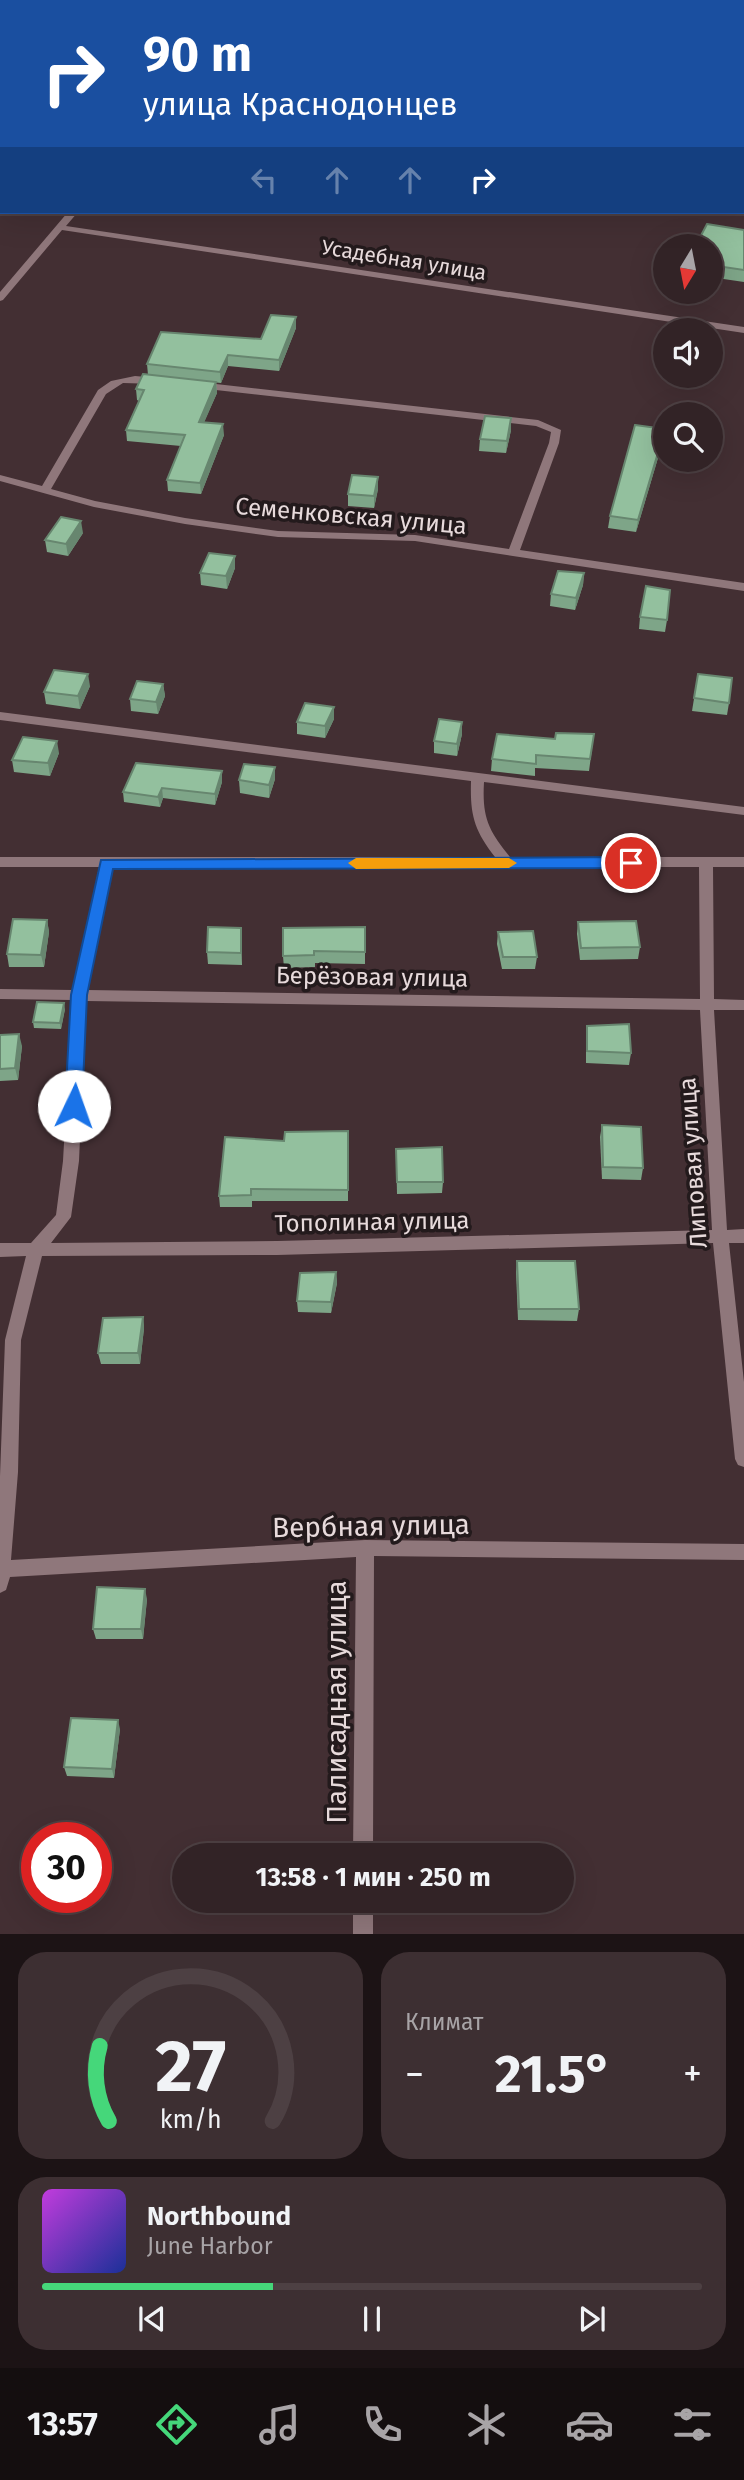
<!DOCTYPE html>
<html lang="ru">
<head>
<meta charset="utf-8">
<style>
  body { margin:0; font-family:"Fira Sans",sans-serif; background:#3d2f32; color:#f1f3f6; height:100vh; display:flex; flex-direction:column; font-size:26px; white-space:nowrap }
  * { box-sizing:border-box; margin:0 }
  p { font-size:23px; color:#a8a4a7 }
  .icon { flex:none; width:38px; height:38px; fill:none; stroke:currentColor; stroke-width:2; stroke-linecap:round; stroke-linejoin:round }
  .map { position:relative; height:1934px; overflow:hidden }
  .side { display:flex; flex-direction:column; gap:18px; padding:18px; background:#1c1315; flex:1 }
  .side>* { flex:none }
  .banner { position:absolute; left:0px; top:0px; width:746px; height:214px; box-shadow:0 7px 28px #0002,0 0 0 2px #4d4043; background:#1a4fa0; color:#fff; overflow:hidden }
  .needle { width:46px; rotate:190deg }
  .fabs { position:absolute; left:653px; top:234px; display:grid; gap:14px }
  .fabs a { display:grid; place-items:center; width:70px; height:70px; border-radius:50%; background:#322326; box-shadow:0 7px 28px #0002,0 0 0 2px #4d4043; font-size:35px }
  .speed { position:absolute; left:21px; top:1822px; display:flex; gap:14px; font-size:35px; font-weight:700; text-align:center }
  .speed>* { display:grid; place-content:center; width:91px; height:91px; border-radius:50%; background:#322326; box-shadow:0 7px 28px #0002,0 0 0 2px #4d4043; line-height:1 }
  .speed .limit { border:10px solid #d22; background:#fff; color:#111 }
  .pin { position:absolute; display:grid; place-items:center; width:60px; height:60px; color:#fff; margin:-30px; border:4px solid #fff; border-radius:50%; box-shadow:0 2px 7px #0007 }
  .me { position:absolute; width:77px; margin:-38px; rotate:3deg; stroke-linejoin:round; filter:drop-shadow(0 0 5px #0008) }
  .turn { display:flex; align-items:center; gap:24px; height:147px; padding:0 28px; font-size:32px }
  .turn .icon { width:91px; height:91px; stroke-width:2.5 }
  .turn b { display:block; font-size:49px; line-height:60px }
  .lanes { display:flex; align-items:center; height:66px; padding:0 28px; background:#0003; justify-content:center; gap:35px; direction:ltr }
  .lanes .off { opacity:.35 }
  .big { font-size:52px; font-weight:700; line-height:1.1 }
  .side .widget { flex:1; display:flex; flex-direction:column; justify-content:center; gap:10px; min-width:0; padding:0 24px; border-radius:28px; background:#3d2f32 }
  .side .dial { align-items:center; gap:0 }
  .dial svg { height:182px; overflow:visible; fill:none; stroke:#4d4043; stroke-width:7; stroke-linecap:round; text-anchor:middle }
  .dial text { fill:#f1f3f6; stroke:none }
  .song { display:flex; align-items:center; gap:21px }
  .cover { width:84px; height:84px; border-radius:10px; background:linear-gradient(135deg,hsl(290 70% 55%),hsl(230 70% 35%)) }
  .played { height:7px; border-radius:4px; background:linear-gradient(90deg,#45d77a 35%,#4d4043 35%) }
  .keys { display:flex; justify-content:space-around; direction:ltr }
  .heat { display:flex; justify-content:space-between; align-items:center; font-size:38px; direction:ltr }
  .side .tiles { flex:1; display:grid; gap:18px; grid-template-columns:1fr 1fr }
  .widget:last-child { grid-column:span 2 }
  .trip { position:absolute; left:172px; top:1843px; width:402px; height:70px; border-radius:35px; background:#322326; box-shadow:0 7px 28px #0002,0 0 0 2px #4d4043; font-weight:700; line-height:70px; text-align:center }
  .menu { display:flex; height:112px; justify-content:space-around; align-items:center; background:#140e0f; color:#a8a4a7 }
  .menu .icon { width:49px; height:49px }
  .menu .current { color:#45d77a }
  .menu b { font-size:32px; color:#f1f3f6 }
  .map>svg:first-child { display:block }
  .lines { fill:none; stroke-linecap:round; stroke-linejoin:round }
  .street { fill:#8f777b; fill-rule:evenodd }
  .wall { fill:#7ea588 }
  .shaded-wall { fill:#67866f }
  .building { fill:#93c09e; stroke:#67866f; stroke-width:2 }
  .route { fill:#1a73e8; stroke:#114b97; stroke-width:2 }
  .slow { fill:#f59e0b }
  .labels { text-anchor:middle; dominant-baseline:central; stroke-width:7; stroke-linejoin:round; paint-order:stroke }
  .far-street-label { font-size:21px; fill:#e7dadb; stroke:#231a1c }
  .street-label { font-size:24px; fill:#e7dadb; stroke:#231a1c }
  .near-street-label { font-size:28px; fill:#e7dadb; stroke:#231a1c }
</style>
</head>
<body>
<div class="map">
<svg width="744" height="1934" viewBox="0 0 744 1934">
  <rect width="100%" height="100%" fill="#432f33"/>
  <g class="lines">
    <g class="street">
      <polygon points="260,0 268,0 259,2"/>
      <polygon points="615,0 633,0 636,2 617,2"/>
      <polygon points="68,212 78,212 66,226 744,327 744,333 62,230 3,300 0,301 0,292"/>
      <polygon points="135,376 157,378 162,381 157,384 123,383 106,394 51,489 95,501 185,518 278,531 415,535 509,549 549,443 551,432 536,426 198,388 193,385 198,382 538,420 561,430 559,443 520,550 744,583 744,591 415,541 278,537 185,524 94,507 0,481 0,475 42,486 98,390 111,381"/>
      <path d="M0,712L744,807V815L484,782C482,817 488,830 510,857H744V867H713L714,999L744,1000V1010H714L727,1230L744,1229V1243H729L744,1382V1467L738,1465L735,1459L713,1243L277,1255L42,1256L21,1340L18,1472L11,1560L365,1540L744,1544V1560L374,1556L373,1855H353L356,1557L10,1577L6,1590L0,1593V1476L5,1340L26,1256L0,1257V1243H31L56,1215L63,1161L72,1000L0,999V989L73,990L99,867H0V857H495C474,830 470,815 471,781L0,720ZM112,867H699L700,999L87,990ZM86,1001L700,1010L712,1230L277,1241L51,1243L71,1217L79,1161Z"/>
      <rect x="353" y="1900" width="20" height="34"/>
    </g>
  </g>
  <g class="wall">
    <polygon points="744,230 744,282 710,277 710,247"/>
    <polygon points="296,317 296,328 279,371 228,366 221,383 148,375 147,364 261,339"/>
    <polygon points="216,382 217,393 204,422 224,435 201,494 168,491 167,480 181,446 127,441 126,430 139,401 137,400 136,389"/>
    <polygon points="511,430 506,453 479,451 480,439"/>
    <polygon points="663,441 636,532 608,528 610,516"/>
    <polygon points="378,489 374,508 348,506 348,494"/>
    <polygon points="83,533 68,556 47,552 45,540"/>
    <polygon points="235,556 235,568 227,589 201,585 200,573"/>
    <polygon points="584,573 583,585 575,610 550,606 551,594"/>
    <polygon points="640,617 667,620 665,632 639,629"/>
    <polygon points="698,674 729,703 727,715 692,711"/>
    <polygon points="163,684 165,696 158,714 131,711 130,699"/>
    <polygon points="90,686 80,709 46,704 44,692"/>
    <polygon points="334,719 325,738 297,734 297,722"/>
    <polygon points="462,722 462,734 457,756 434,753 434,741"/>
    <polygon points="594,734 589,771 535,768 535,776 491,771 492,759 555,739"/>
    <polygon points="59,753 50,776 14,772 12,760"/>
    <polygon points="275,779 269,798 240,793 239,780"/>
    <polygon points="222,782 215,805 163,798 160,807 124,802 123,792"/>
    <polygon points="47,920 49,932 44,967 9,967 7,954"/>
    <polygon points="578,922 640,947 638,959 580,960 577,934"/>
    <polygon points="365,927 365,964 315,963 315,967 284,968 283,956"/>
    <polygon points="241,928 242,965 208,964 207,952"/>
    <polygon points="498,932 537,957 535,969 502,969 497,944"/>
    <polygon points="65,1009 61,1029 34,1028 33,1022"/>
    <polygon points="587,1026 631,1053 629,1065 586,1063 586,1038"/>
    <polygon points="0,1035 22,1046 18,1080 0,1081"/>
    <polygon points="602,1125 643,1168 641,1180 602,1179 600,1137"/>
    <polygon points="348,1131 348,1201 252,1201 252,1207 220,1207 219,1196"/>
    <polygon points="396,1149 443,1182 442,1193 397,1194"/>
    <polygon points="517,1261 579,1309 577,1321 518,1320 516,1272"/>
    <polygon points="336,1272 337,1283 331,1313 298,1312 297,1301"/>
    <polygon points="143,1317 144,1328 140,1364 101,1364 98,1353"/>
    <polygon points="147,1599 143,1639 96,1639 93,1629"/>
    <polygon points="120,1729 114,1778 67,1776 64,1767"/>
  </g>
  <g class="shaded-wall">
    <polygon points="296,317 296,328 279,371 279,360"/>
    <polygon points="228,355 228,366 221,383 220,372"/>
    <polygon points="216,382 217,393 200,432 199,422"/>
    <polygon points="511,418 511,430 506,453 507,441"/>
    <polygon points="223,424 224,435 201,494 200,483"/>
    <polygon points="665,429 663,441 636,532 638,520"/>
    <polygon points="378,477 378,489 374,508 374,496"/>
    <polygon points="81,521 83,533 68,556 66,544"/>
    <polygon points="235,556 235,568 227,589 226,576"/>
    <polygon points="584,573 583,585 575,610 576,598"/>
    <polygon points="88,674 90,686 80,709 78,696"/>
    <polygon points="163,684 165,696 158,714 156,702"/>
    <polygon points="334,707 334,719 325,738 325,726"/>
    <polygon points="462,722 462,734 457,756 457,744"/>
    <polygon points="57,741 59,753 50,776 48,763"/>
    <polygon points="275,767 275,779 269,798 269,785"/>
    <polygon points="222,771 222,782 215,805 215,794"/>
    <polygon points="162,788 163,798 160,807 158,797"/>
    <polygon points="47,920 49,932 44,967 41,955"/>
    <polygon points="64,1003 65,1009 61,1029 60,1023"/>
    <polygon points="19,1034 22,1046 18,1080 15,1068"/>
    <polygon points="336,1272 337,1283 331,1313 331,1302"/>
    <polygon points="143,1317 144,1328 140,1364 138,1353"/>
    <polygon points="145,1589 147,1599 143,1639 141,1629"/>
    <polygon points="118,1720 120,1729 114,1778 112,1769"/>
  </g>
  <g class="building">
    <polygon points="707,224 744,230 744,270 710,265 710,247 695,247"/>
    <polygon points="271,315 296,317 279,360 228,355 220,372 147,364 161,332 261,339"/>
    <polygon points="143,374 216,382 199,422 223,424 200,483 167,480 185,435 126,430 144,390 136,389"/>
    <polygon points="485,416 511,418 507,441 480,439"/>
    <polygon points="635,425 665,429 638,520 610,516"/>
    <polygon points="352,475 378,477 374,496 348,494"/>
    <polygon points="61,517 81,521 66,544 45,540"/>
    <polygon points="209,553 235,556 226,576 200,573"/>
    <polygon points="558,571 584,573 576,598 551,594"/>
    <polygon points="646,586 670,590 667,620 640,617"/>
    <polygon points="54,670 88,674 78,696 44,692"/>
    <polygon points="698,674 732,678 729,703 694,698"/>
    <polygon points="137,681 163,684 156,702 130,699"/>
    <polygon points="305,703 334,707 325,726 297,722"/>
    <polygon points="439,719 462,722 457,744 434,741"/>
    <polygon points="556,733 594,734 590,759 536,755 536,764 492,759 497,734 555,739"/>
    <polygon points="23,737 57,741 48,763 12,760"/>
    <polygon points="136,763 222,771 215,794 162,788 158,797 123,792"/>
    <polygon points="244,764 275,767 269,785 239,780"/>
    <polygon points="13,919 47,920 41,955 7,954"/>
    <polygon points="636,921 640,947 581,948 578,922"/>
    <polygon points="208,927 241,928 241,953 207,952"/>
    <polygon points="365,927 365,952 314,951 314,955 283,956 283,928"/>
    <polygon points="533,931 537,957 503,957 498,932"/>
    <polygon points="37,1002 64,1003 60,1023 33,1022"/>
    <polygon points="629,1024 631,1053 587,1051 587,1026"/>
    <polygon points="19,1034 15,1068 0,1069 0,1035"/>
    <polygon points="602,1125 641,1127 643,1168 603,1167"/>
    <polygon points="348,1131 348,1190 251,1189 251,1195 219,1196 225,1137 284,1141 285,1132"/>
    <polygon points="442,1147 443,1182 397,1182 396,1149"/>
    <polygon points="517,1261 575,1261 579,1309 519,1309"/>
    <polygon points="336,1272 331,1302 297,1301 300,1273"/>
    <polygon points="143,1317 138,1353 98,1353 103,1318"/>
    <polygon points="97,1587 145,1589 141,1629 93,1629"/>
    <polygon points="71,1718 118,1720 112,1769 64,1767"/>
  </g>
  <polygon class="route" points="631,857 639,863 631,868 113,869 87,995 82,1106 80,1110 68,1110 65,1106 71,995 101,860"/>
  <polygon class="slow" points="356,858 509,858 517,863 509,868 356,869 348,863"/>
  <g class="labels">
    <g class="far-street-label">
      <text transform="translate(404 260) rotate(9)">Усадебная улица</text>
    </g>
    <g class="street-label">
      <text transform="translate(351 516) rotate(5)">Семенковская улица</text>
      <text transform="translate(372 977) rotate(1)">Берёзовая улица</text>
      <text transform="translate(693 1163) rotate(-94)">Липовая улица</text>
      <text transform="translate(372 1222) rotate(-1)">Тополиная улица</text>
    </g>
    <g class="near-street-label">
      <text transform="translate(371 1526) rotate(-1)">Вербная улица</text>
      <text transform="translate(336 1702) rotate(-90)">Палисадная улица</text>
    </g>
  </g>
</svg>
<div class="fabs">
<a><svg class="needle" viewBox="-14 -14 28 28"><path d="M0-13l5 13h-10z" fill="#e53935"/><path d="M0 13l5-13h-10z" fill="#a8a4a7"/></svg></a>
<a><svg class="icon" aria-label="sound" viewBox="0 0 24 24"><path d="M4 9h4l5-4v14l-5-4H4zM17 9q2 3 0 6"/></svg></a>
<a><svg class="icon" aria-label="search" viewBox="0 0 24 24"><circle cx="10" cy="10" r="6"/><path d="M15 15l6 6"/></svg></a>
</div>
<div class="speed"><div class="limit">30</div></div>
<div class="pin" style="left:631px;top:863px;background:#d93025"><svg class="icon" aria-label="arrive" viewBox="0 0 24 24"><path d="M6 21V4h12l-3 4 3 4H6"/></svg></div>
<svg class="me" style="left:74px;top:1106px" viewBox="-20 -20 40 40"><circle r="19" fill="#fff"/><path d="M0-13L10 11 0 6-10 11z" fill="#1a73e8"/></svg>
<div class="trip">13:58 · 1 мин · 250 m</div>
<div class="banner">
<div class="turn"><svg class="icon" aria-label="right" viewBox="0 0 24 24"><path d="M7 20v-9h11M14 6l5 5-5 5"/></svg><div><b>90 m</b>улица Краснодонцев</div></div>
<div class="lanes"><svg class="icon off" aria-label="left" viewBox="0 0 24 24"><path d="M17 20v-9H6M10 6l-5 5 5 5"/></svg><svg class="icon off" aria-label="ahead" viewBox="0 0 24 24"><path d="M12 20V5M6 11l6-6 6 6"/></svg><svg class="icon off" aria-label="ahead" viewBox="0 0 24 24"><path d="M12 20V5M6 11l6-6 6 6"/></svg><svg class="icon" aria-label="right" viewBox="0 0 24 24"><path d="M7 20v-9h11M14 6l5 5-5 5"/></svg></div>
</div>
</div>
<section class="side">
<div class="tiles">
<div class="widget dial"><svg viewBox="0 0 100 80">
<path d="M14 69A42 42 0 1 1 86 69"/>
<path d="M14 69A42 42 0 0 1 10 36" stroke="#45d77a"/>
<text x="50" y="56" font-size="32" font-weight="700">27</text>
<text x="50" y="72" font-size="11">km/h</text>
</svg></div>
<div class="widget"><p>Климат</p>
<div class="heat"><a>−</a><b class="big">21.5°</b><a>+</a></div>
</div>
<div class="widget">
<div class="song"><i class="cover"></i><div><b>Northbound</b><p>June Harbor</p></div></div>
<div class="played"></div>
<div class="keys"><svg class="icon" aria-label="previous" viewBox="0 0 24 24"><path d="M18 5L8 12l10 7zM5 5v14"/></svg><svg class="icon" aria-label="pause" viewBox="0 0 24 24"><path d="M8 5v14M16 5v14"/></svg><svg class="icon" aria-label="next" viewBox="0 0 24 24"><path d="M6 5l10 7-10 7zM19 5v14"/></svg></div>
</div>
</div>
</section>
<nav class="menu">
<b>13:57</b>
<svg class="icon current" aria-label="directions" viewBox="0 0 24 24"><path d="M12 3l9 9-9 9-9-9zM9 14v-3h6M13 9l2 2-2 2"/></svg>
<svg class="icon" aria-label="music" viewBox="0 0 24 24"><path d="M9 18V5l10-2v13"/><circle cx="6" cy="18" r="3"/><circle cx="16" cy="16" r="3"/></svg>
<svg class="icon" aria-label="phone" viewBox="0 0 24 24"><path d="M5 4h4l2 5-3 2q2 4 5 5l2-3 5 2v4C11 20 4 13 5 4z"/></svg>
<svg class="icon" aria-label="climate" viewBox="0 0 24 24"><path d="M12 3v18M4 7l16 10M4 17L20 7"/></svg>
<svg class="icon" aria-label="car" viewBox="0 0 24 24"><path d="M5 17H2v-5l4-1 3-4h7l3 4 3 1v5h-3M9 17h6M6 11h13"/><circle cx="7" cy="17" r="2"/><circle cx="17" cy="17" r="2"/></svg>
<svg class="icon" aria-label="filters" viewBox="0 0 24 24"><path d="M4 7h16M4 17h16"/><circle cx="9" cy="7" r="2"/><circle cx="15" cy="17" r="2"/></svg>
</nav>
</body>
</html>
